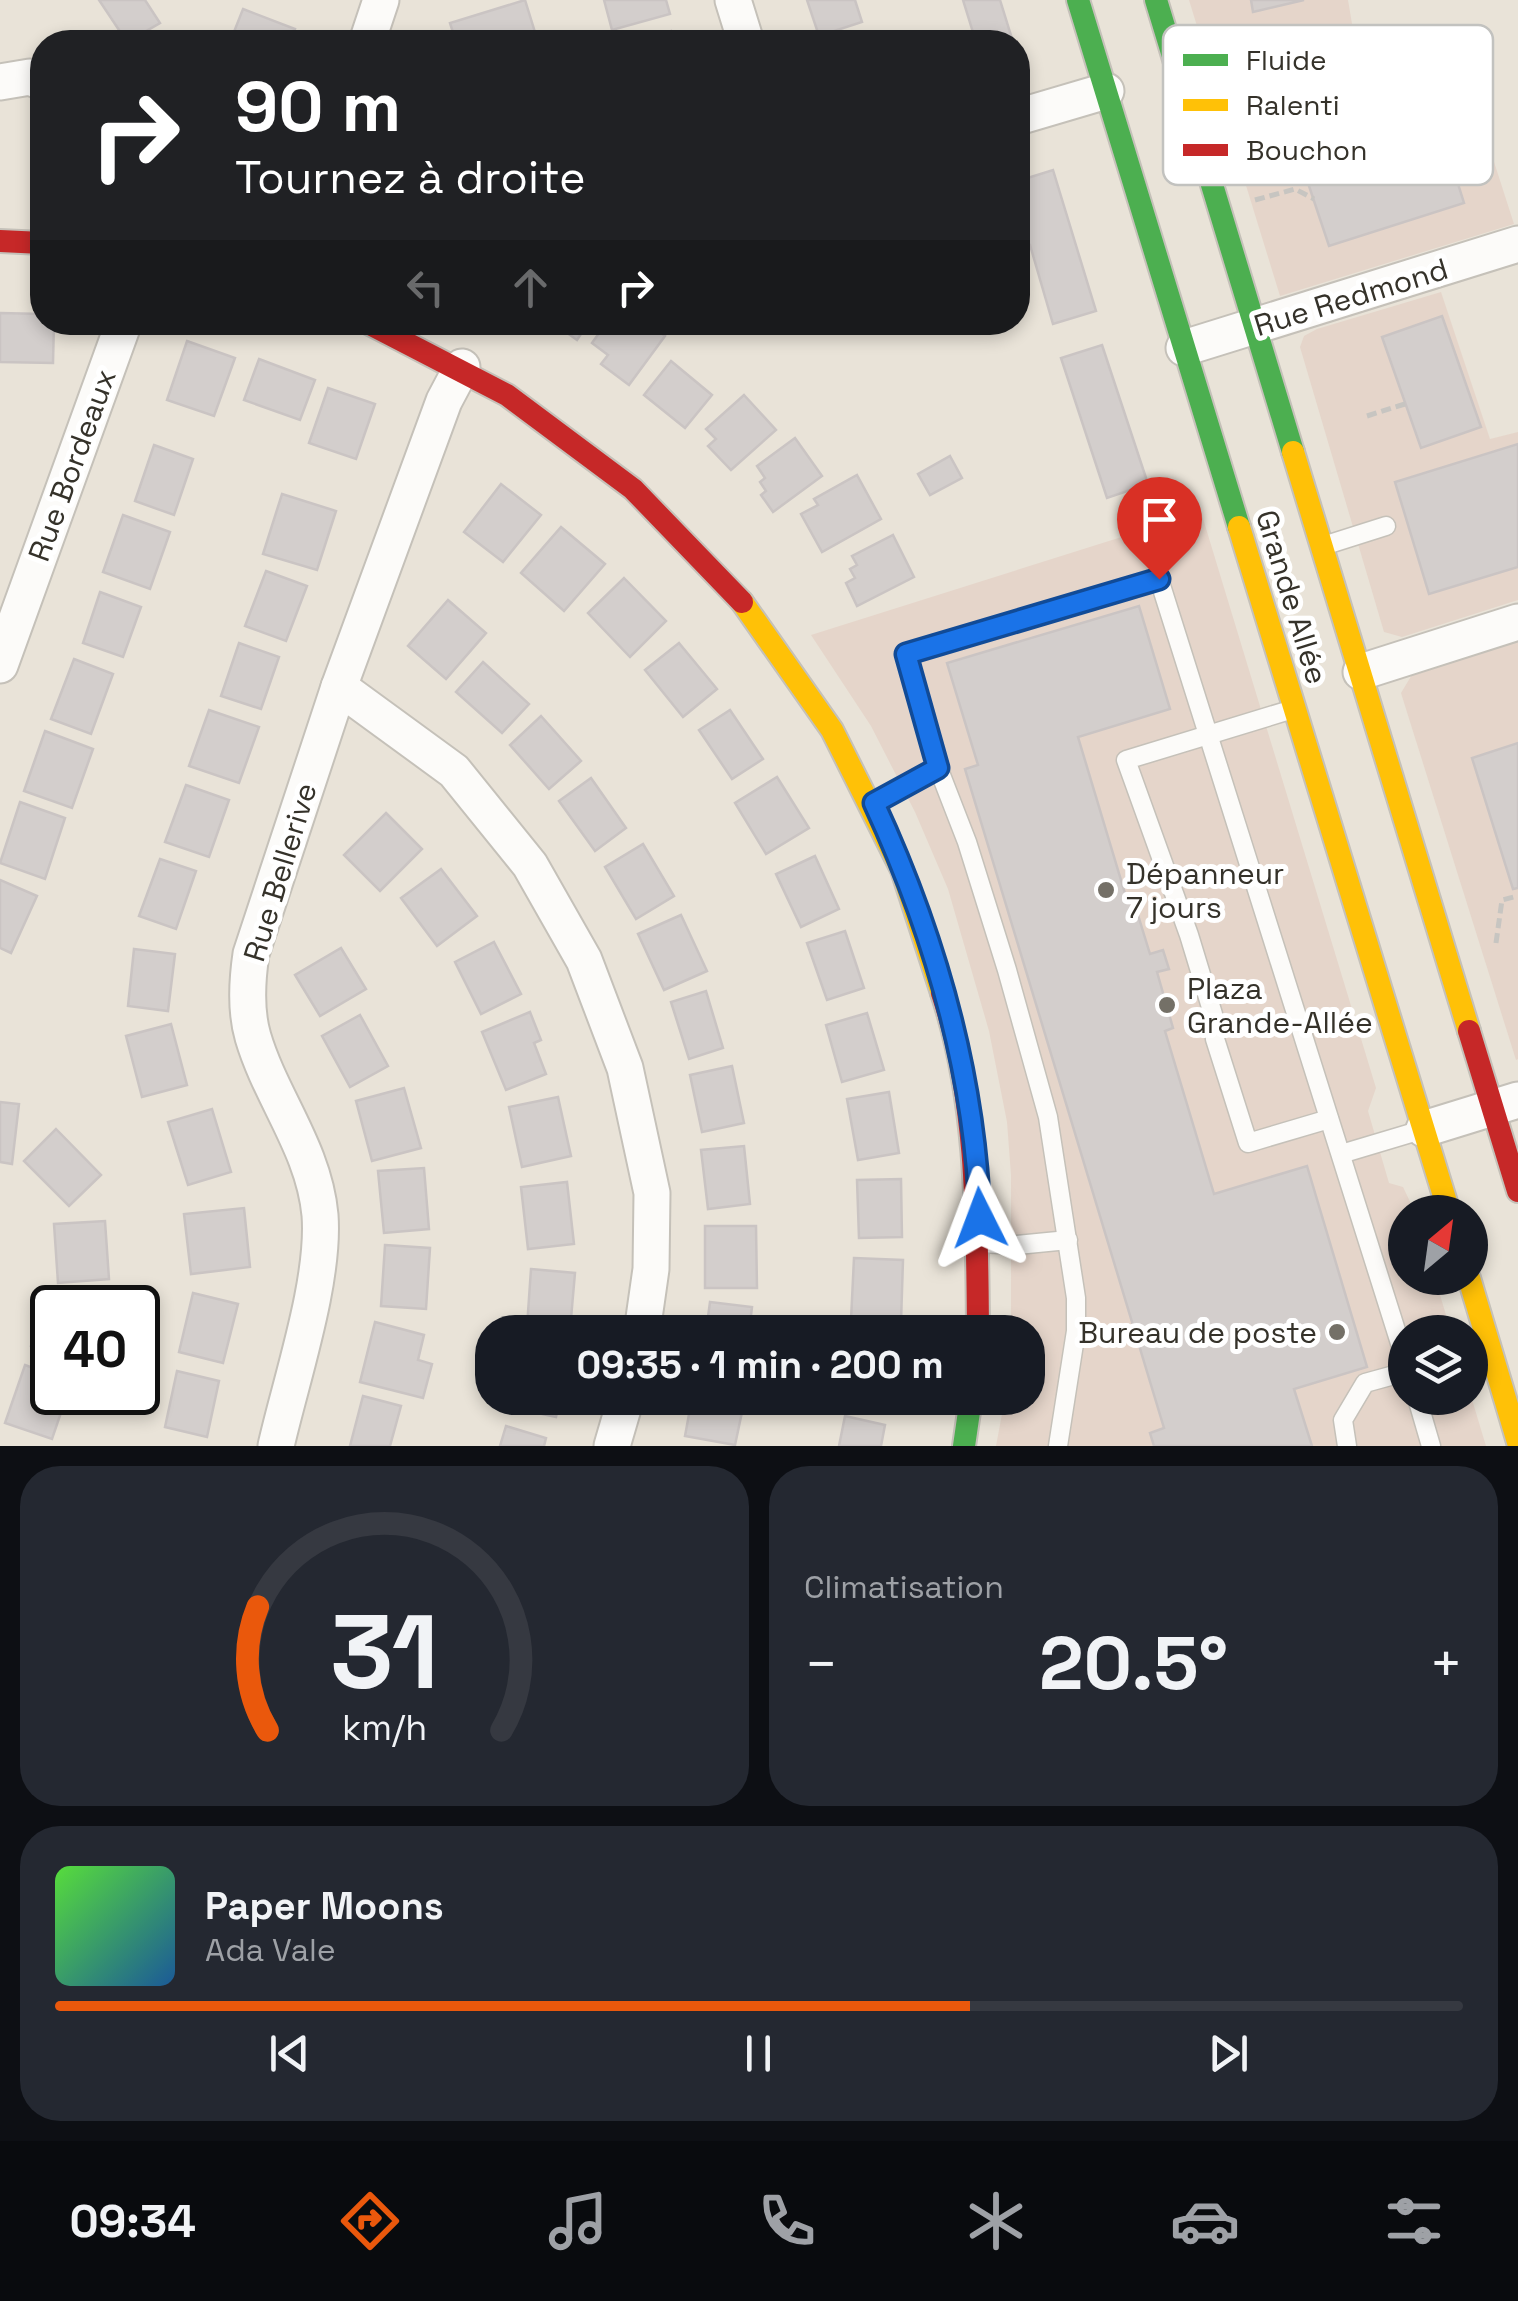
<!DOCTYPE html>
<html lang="fr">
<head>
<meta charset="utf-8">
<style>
  body { margin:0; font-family:"Space Grotesk",sans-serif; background:#242831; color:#f1f3f6; height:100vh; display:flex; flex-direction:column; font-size:38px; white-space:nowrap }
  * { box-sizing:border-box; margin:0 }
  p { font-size:32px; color:#9ea1a6 }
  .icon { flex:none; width:55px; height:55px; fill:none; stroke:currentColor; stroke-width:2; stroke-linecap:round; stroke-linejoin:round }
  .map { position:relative; height:1446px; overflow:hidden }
  .side { display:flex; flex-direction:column; gap:20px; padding:20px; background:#0d0f14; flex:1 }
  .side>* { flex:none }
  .banner { position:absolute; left:30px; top:30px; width:1000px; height:305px; border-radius:40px; box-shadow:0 5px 15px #0003; background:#202124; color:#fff; overflow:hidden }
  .needle { width:65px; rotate:29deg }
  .buttons { position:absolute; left:1388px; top:1195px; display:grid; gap:20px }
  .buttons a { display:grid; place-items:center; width:100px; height:100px; border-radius:50%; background:#171b24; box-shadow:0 5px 15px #0003; font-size:50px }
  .speed { position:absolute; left:30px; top:1285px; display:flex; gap:20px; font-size:50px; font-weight:700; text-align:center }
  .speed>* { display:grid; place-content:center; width:130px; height:130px; border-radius:50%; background:#171b24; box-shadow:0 5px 15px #0003; line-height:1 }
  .speed .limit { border:5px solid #111; border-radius:15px; background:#fff; color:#111 }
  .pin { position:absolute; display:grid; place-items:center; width:85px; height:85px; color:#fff; margin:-102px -42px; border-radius:50% 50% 50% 0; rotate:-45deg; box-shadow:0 0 10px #0007 }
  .pin .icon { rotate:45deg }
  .me { position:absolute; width:110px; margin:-55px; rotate:357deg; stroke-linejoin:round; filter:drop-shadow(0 0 8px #0008) }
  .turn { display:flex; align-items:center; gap:35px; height:210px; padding:0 40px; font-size:45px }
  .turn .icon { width:130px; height:130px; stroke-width:2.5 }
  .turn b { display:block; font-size:70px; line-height:85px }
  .lanes { display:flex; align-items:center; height:95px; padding:0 40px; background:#0003; justify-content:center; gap:50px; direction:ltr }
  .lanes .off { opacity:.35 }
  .big { font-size:75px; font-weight:600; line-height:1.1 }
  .side .tile { flex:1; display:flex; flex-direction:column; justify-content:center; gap:15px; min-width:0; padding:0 35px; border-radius:40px; background:#242831 }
  .side .dial { align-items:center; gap:0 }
  .dial svg { height:260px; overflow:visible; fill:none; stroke:#363941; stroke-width:7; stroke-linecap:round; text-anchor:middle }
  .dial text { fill:#f1f3f6; stroke:none }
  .song { display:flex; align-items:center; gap:30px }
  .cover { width:120px; height:120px; border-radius:15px; background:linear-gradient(135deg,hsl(110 70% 55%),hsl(210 70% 35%)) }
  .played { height:10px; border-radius:5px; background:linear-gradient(90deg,#ea580c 65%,#363941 65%) }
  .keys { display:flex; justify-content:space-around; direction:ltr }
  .heat { display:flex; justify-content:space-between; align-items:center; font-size:55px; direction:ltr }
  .side .tiles { flex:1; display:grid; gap:20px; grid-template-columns:1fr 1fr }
  .tile:last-child { grid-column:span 2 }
  .trip { position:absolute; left:475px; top:1315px; width:570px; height:100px; border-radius:40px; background:#171b24; box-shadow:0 5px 15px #0003; font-weight:600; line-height:100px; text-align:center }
  .menu { display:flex; height:160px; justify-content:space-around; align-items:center; background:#090b0e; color:#9ea1a6 }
  .menu .icon { width:70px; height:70px }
  .menu .on { color:#ea580c }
  .menu b { font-size:45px; color:#f1f3f6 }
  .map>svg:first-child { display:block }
  .commercial { fill:#e5d5ca }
  .building { fill:#d3cecc; stroke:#cac4c3; stroke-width:2.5 }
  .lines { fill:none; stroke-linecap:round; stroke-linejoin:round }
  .lane-casing { stroke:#c5c1b9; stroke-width:21 }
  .street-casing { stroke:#c5c1b9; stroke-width:39 }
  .fast-casing { stroke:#c5c1b9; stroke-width:26 }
  .slow-casing { stroke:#c5c1b9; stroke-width:26 }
  .jam-casing { stroke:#c5c1b9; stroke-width:26 }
  .path { stroke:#c7c5c1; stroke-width:5; stroke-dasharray:10 5; stroke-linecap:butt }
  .lane { stroke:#fcfbf9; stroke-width:18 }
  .street { stroke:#fcfbf9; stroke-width:35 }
  .fast { stroke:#4caf50; stroke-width:22 }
  .slow { stroke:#ffc107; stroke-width:22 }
  .jam { stroke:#c62828; stroke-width:22 }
  .route-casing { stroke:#114b97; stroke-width:25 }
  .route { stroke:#1a73e8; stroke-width:18 }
  .poi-dot { fill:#747067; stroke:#fff; stroke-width:4 }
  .labels { text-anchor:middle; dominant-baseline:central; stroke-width:10; stroke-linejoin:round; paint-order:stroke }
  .street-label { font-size:30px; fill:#35322a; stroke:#fff }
  .poi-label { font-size:30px; fill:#35322a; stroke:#fff; text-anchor:start }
  .key { fill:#fff; stroke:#c2c2bf; stroke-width:2.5 }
  .key-label { font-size:28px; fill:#35322a }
</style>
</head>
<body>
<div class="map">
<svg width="1518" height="1446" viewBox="0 0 1518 1446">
  <rect width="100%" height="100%" fill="#e9e3d8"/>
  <g class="commercial">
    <polygon points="1189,0 1348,0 1361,77 1459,53 1514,224 1280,296"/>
    <polygon points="1441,292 1490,439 1518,432 1518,600 1402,637 1384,632 1300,347 1304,336 1317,329"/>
    <polygon points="1201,512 1376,1088 1368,1111 1389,1183 1403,1187 1415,1212 1405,1212 1405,1278 1435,1278 1451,1332 1405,1332 1405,1398 1470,1398 1470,1393 1486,1446 996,1446 1005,1398 1028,1398 1028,1332 1011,1332 1011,1175 1007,1122 989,1031 948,889 915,812 871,726 811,635"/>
    <polygon points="1518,641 1518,1059 1516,1060 1401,693 1413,673"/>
  </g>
  <g class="building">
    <polygon points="99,0 145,0 160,23 127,42"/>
    <polygon points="525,0 538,42 456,42 450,23"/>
    <polygon points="604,0 666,0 670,14 612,30"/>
    <polygon points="807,0 855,0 862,22 819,36"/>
    <polygon points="963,0 1000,0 1013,42 976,42"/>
    <polygon points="1251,0 1304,0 1253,12"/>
    <polygon points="243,9 295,29 290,42 230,42"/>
    <polygon points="671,31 674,42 635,42"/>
    <polygon points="1443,136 1464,203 1329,246 1307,180 1325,174 1323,167 1380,149 1382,156"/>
    <polygon points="1053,170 1096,311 1053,324 1030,245 1018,248 1018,227 1025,225 1018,200 1018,181"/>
    <polygon points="0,313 42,314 42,322 54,322 53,363 0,362"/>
    <polygon points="1442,316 1481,427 1421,448 1382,337"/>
    <polygon points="552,322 589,322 577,340"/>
    <polygon points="607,322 646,322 665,336 629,385 601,364 608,355 592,343"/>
    <polygon points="187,341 235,358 214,416 167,400"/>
    <polygon points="1102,345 1148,484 1107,498 1061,358"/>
    <polygon points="259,359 315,380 300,420 244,400"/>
    <polygon points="671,361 712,395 685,428 644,395"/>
    <polygon points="328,388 375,404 356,459 309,443"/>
    <polygon points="744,395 776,430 731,470 708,446 716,439 706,429"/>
    <polygon points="795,438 822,476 773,512 761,495 766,491 760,482 765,478 757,466"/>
    <polygon points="1518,444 1518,567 1429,594 1395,482"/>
    <polygon points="154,445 193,459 174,515 135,501"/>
    <polygon points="950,456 962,478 930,495 918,474"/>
    <polygon points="857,475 881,519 822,552 801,514 818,505 814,499"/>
    <polygon points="501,484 541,515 503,562 464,532"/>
    <polygon points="282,494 336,511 317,570 263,554"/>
    <polygon points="123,515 170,532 150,589 103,572"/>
    <polygon points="561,527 605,564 564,611 521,573"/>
    <polygon points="893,535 914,577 857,606 846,583 855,578 850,569 857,565 852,556"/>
    <polygon points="266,571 307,586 286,641 245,626"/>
    <polygon points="624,578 666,621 630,657 588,613"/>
    <polygon points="100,592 141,607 123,657 83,643"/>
    <polygon points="448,600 486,633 446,679 408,646"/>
    <polygon points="1139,606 1170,709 1078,737 1127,900 1133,899 1150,954 1163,950 1169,969 1157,972 1173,1028 1165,1031 1214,1194 1307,1166 1367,1367 1294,1389 1312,1446 1154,1446 1150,1433 1164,1428 965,769 978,765 947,663"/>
    <polygon points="239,643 279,657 261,709 221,696"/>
    <polygon points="679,643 717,689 683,717 645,670"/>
    <polygon points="74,659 113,674 91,734 51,719"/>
    <polygon points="483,662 529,704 502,733 456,692"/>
    <polygon points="209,710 259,727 239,783 189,766"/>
    <polygon points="730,710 763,759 732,779 699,730"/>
    <polygon points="541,716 581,761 549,789 510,745"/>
    <polygon points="45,731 93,749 72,808 24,791"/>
    <polygon points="1518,743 1518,888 1513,889 1472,758"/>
    <polygon points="777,777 809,828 766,854 735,803"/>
    <polygon points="591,778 626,828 595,851 559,801"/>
    <polygon points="186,785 229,800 209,857 165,842"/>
    <polygon points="20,802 65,818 45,879 0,863"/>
    <polygon points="386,813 422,849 380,891 344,855"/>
    <polygon points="643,844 674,896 636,919 605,867"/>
    <polygon points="815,856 839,909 801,927 776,874"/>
    <polygon points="160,859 196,871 176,929 139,916"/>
    <polygon points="441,869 477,916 437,946 401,898"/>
    <polygon points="0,880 37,896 11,953 0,948"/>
    <polygon points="681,915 707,971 664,990 638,934"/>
    <polygon points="845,931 864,988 827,1000 807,943"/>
    <polygon points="494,942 521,994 481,1014 455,962"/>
    <polygon points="341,948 366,989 320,1016 295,975"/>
    <polygon points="134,949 175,954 168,1011 128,1006"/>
    <polygon points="706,991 723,1048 689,1059 671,1002"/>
    <polygon points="530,1012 541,1040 534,1043 546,1074 506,1090 482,1032"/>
    <polygon points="867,1013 884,1070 842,1082 826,1025"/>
    <polygon points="360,1015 388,1066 350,1087 322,1036"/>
    <polygon points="171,1024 187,1085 142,1097 126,1036"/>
    <polygon points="732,1066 744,1123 702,1132 690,1075"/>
    <polygon points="404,1088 421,1148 372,1161 356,1101"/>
    <polygon points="889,1092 899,1153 858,1160 847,1099"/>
    <polygon points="558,1097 571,1156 522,1167 509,1107"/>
    <polygon points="0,1102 19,1104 12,1164 0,1162"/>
    <polygon points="212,1109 231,1172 188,1185 168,1122"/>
    <polygon points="56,1129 101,1175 69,1206 24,1161"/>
    <polygon points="744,1146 750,1204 708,1209 701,1150"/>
    <polygon points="424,1168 429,1229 384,1233 378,1171"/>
    <polygon points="901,1179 902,1237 859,1238 857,1180"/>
    <polygon points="567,1182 574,1244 528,1249 521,1187"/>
    <polygon points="244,1208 250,1267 191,1274 184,1214"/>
    <polygon points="105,1221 109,1279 58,1283 54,1224"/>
    <polygon points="705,1226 756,1226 757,1288 705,1288"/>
    <polygon points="385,1245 430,1248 426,1309 381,1306"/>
    <polygon points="854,1258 903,1260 901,1322 851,1320"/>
    <polygon points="531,1269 575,1273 570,1330 527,1327"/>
    <polygon points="48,1289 95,1303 94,1308 52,1308 52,1353 31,1346"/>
    <polygon points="193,1293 238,1304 223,1363 179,1352"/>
    <polygon points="710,1302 752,1307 749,1332 706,1332"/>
    <polygon points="375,1322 424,1335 418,1360 432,1364 423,1398 360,1382"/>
    <polygon points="25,1365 52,1375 52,1392 68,1392 52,1439 5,1423"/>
    <polygon points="177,1371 219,1381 207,1437 165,1427"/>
    <polygon points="363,1396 401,1406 390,1446 350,1446"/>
    <polygon points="508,1398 560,1398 556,1417 506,1406"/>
    <polygon points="692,1398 745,1398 735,1445 685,1436"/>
    <polygon points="850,1398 888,1398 888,1403"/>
    <polygon points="845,1416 885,1425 881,1446 839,1446"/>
    <polygon points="506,1426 546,1438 544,1446 500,1446"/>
  </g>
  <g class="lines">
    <g class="lane-casing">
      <g id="lane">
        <polyline points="1323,546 1386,526"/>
        <polyline points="1290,710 1126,760 1189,935 1213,1014 1215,1039 1248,1143 1329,1119"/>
        <polyline points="874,803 938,768"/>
        <polyline points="1341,1154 1418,1131"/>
        <polyline points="981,1243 1017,1245 1068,1240"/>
        <polyline points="1417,1398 1431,1446"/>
        <polyline points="1058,1446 1076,1331 1076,1298 1048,1117 1007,970 967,842 934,757 906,654 1159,579 1405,1359"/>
        <polyline points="1347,1446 1343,1420 1365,1383 1405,1372"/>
      </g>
    </g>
    <g class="street-casing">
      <g id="street">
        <polyline points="733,0 746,42"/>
        <polyline points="367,42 381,0"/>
        <polyline points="0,82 30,77 42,82"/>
        <polyline points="1018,117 1106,91"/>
        <polyline points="1184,348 1518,244"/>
        <polyline points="0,665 124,322"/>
        <polyline points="1361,672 1518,622"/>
        <polyline points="339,687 454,771 530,865 584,960 625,1068 652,1193 651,1269 642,1332"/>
        <polyline points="1424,1129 1518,1100"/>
        <path d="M276,1446C291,1380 325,1281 320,1215C314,1149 271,1098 253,1037C245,1010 247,981 251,954L339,687L444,401L462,367"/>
        <polyline points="612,1446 626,1398"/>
      </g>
    </g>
    <g class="fast-casing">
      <g id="fast">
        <polyline points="1078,0 1239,527"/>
        <polyline points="1156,0 1293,452"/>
        <polyline points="964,1446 971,1398"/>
      </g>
    </g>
    <g class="slow-casing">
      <g id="slow">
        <polyline points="1293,452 1469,1031"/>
        <polyline points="1239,527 1449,1212"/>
        <polyline points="742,602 832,730 902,870 942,993"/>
        <polyline points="1469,1278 1518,1442"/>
      </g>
    </g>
    <g class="jam-casing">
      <g id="jam">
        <polyline points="0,241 42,243"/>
        <polyline points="366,322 507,395 633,489 742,602"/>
        <path d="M942,993C978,1102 977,1219 978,1332"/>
        <polyline points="1469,1031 1518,1191"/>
      </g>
    </g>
    <g class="path">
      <polyline points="1255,200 1295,189 1314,199"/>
      <polyline points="1367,416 1405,404"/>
      <polyline points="1496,943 1502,900 1518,896"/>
    </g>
    <use href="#lane" class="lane"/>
    <use href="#street" class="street"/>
    <use href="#fast" class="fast"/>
    <use href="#slow" class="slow"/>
    <use href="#jam" class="jam"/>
  </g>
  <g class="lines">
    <g class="route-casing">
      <path id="route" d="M980,1218C975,1073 935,935 874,803L938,768L906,654L1159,579"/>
    </g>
    <use href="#route" class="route"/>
  </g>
  <g class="poi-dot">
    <circle cx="1106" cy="890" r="10"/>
    <circle cx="1167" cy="1005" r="10"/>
    <circle cx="1337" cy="1332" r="10"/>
  </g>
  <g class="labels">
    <g class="street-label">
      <text transform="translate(1351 297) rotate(-17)">Rue Redmond</text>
      <text transform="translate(72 465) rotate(-70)">Rue Bordeaux</text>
      <text transform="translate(1292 597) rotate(73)">Grande Allée</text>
      <text transform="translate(280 872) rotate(-73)">Rue Bellerive</text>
    </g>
    <g class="poi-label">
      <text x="1126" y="873">Dépanneur<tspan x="1126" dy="34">7 jours</tspan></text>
      <text x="1187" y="988">Plaza<tspan x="1187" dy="34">Grande-Allée</tspan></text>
      <text x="1317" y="1332" text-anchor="end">Bureau de poste</text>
    </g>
  </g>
  <rect x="1163" y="25" width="330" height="160" rx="15" class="key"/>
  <rect x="1183" y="54" width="45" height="12" fill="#4caf50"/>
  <rect x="1183" y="99" width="45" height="12" fill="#ffc107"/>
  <rect x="1183" y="144" width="45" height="12" fill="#c62828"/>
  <g class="key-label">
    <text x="1246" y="70">Fluide</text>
    <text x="1246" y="115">Ralenti</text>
    <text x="1246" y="160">Bouchon</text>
  </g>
</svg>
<div class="buttons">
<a><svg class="needle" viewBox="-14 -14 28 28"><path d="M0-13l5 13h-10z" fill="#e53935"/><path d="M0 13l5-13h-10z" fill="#9ea1a6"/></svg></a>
<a><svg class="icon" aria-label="layers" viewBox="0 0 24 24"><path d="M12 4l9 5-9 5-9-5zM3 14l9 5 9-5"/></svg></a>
</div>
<div class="speed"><div class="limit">40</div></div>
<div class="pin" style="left:1159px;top:579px;background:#d93025"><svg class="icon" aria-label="arrive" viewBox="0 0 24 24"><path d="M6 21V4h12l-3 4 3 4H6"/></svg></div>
<svg class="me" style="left:980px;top:1218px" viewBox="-20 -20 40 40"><path d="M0-17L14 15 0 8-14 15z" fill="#1a73e8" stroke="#fff" stroke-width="4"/></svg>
<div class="trip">09:35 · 1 min · 200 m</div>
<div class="banner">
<div class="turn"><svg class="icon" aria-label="right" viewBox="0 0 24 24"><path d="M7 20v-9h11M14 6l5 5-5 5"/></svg><div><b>90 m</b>Tournez à droite</div></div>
<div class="lanes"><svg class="icon off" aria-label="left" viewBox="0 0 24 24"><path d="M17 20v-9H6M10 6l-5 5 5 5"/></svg><svg class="icon off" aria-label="ahead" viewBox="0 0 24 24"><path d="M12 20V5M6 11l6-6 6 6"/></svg><svg class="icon" aria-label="right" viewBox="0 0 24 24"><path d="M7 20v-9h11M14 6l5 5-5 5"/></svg></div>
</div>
</div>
<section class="side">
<div class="tiles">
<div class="tile dial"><svg viewBox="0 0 100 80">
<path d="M14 69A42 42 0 1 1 86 69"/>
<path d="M14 69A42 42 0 0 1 11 31" stroke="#ea580c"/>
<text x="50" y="56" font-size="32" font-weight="700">31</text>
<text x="50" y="72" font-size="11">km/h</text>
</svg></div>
<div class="tile"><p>Climatisation</p>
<div class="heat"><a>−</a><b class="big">20.5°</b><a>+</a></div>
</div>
<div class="tile">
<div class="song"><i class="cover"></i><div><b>Paper Moons</b><p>Ada Vale</p></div></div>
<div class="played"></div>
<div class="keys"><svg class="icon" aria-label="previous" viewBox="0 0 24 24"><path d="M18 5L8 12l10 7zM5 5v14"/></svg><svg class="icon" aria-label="pause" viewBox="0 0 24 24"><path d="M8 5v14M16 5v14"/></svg><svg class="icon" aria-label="next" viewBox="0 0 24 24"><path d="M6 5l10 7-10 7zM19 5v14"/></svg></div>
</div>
</div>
</section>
<nav class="menu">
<b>09:34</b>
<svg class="icon on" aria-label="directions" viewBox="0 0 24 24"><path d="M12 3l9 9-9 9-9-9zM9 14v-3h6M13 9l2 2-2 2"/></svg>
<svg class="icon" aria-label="music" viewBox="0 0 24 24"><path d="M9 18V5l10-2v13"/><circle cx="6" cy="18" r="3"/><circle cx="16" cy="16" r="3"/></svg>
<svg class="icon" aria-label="phone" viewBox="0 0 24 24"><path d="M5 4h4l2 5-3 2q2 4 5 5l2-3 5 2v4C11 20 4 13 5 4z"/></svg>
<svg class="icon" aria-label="climate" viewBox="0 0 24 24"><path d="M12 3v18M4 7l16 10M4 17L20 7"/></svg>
<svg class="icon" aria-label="car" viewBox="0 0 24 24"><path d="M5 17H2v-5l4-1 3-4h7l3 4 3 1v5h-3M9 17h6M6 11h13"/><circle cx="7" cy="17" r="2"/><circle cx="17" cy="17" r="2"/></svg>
<svg class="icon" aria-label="filters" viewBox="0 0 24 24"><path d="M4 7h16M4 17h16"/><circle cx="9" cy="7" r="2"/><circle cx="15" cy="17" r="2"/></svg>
</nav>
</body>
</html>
